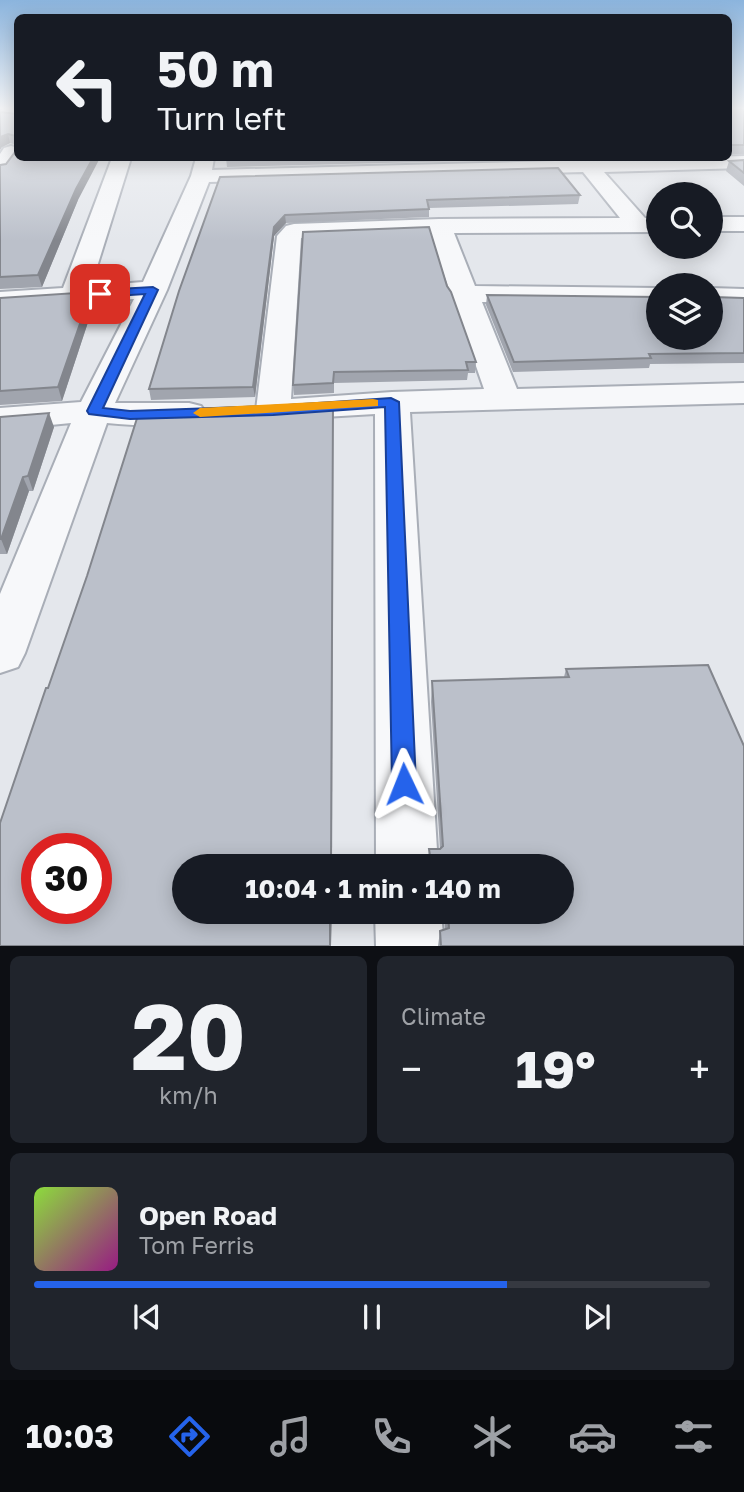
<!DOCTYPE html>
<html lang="en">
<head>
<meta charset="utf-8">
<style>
  body { margin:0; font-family:"Golos Text",sans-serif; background:#20242c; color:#f1f3f6; height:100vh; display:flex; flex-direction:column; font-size:26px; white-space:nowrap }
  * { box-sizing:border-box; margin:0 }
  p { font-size:23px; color:#9ea1a6 }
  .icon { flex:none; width:38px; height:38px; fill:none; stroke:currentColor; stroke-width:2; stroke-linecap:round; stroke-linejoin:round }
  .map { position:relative; height:946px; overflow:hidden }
  .side { display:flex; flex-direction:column; gap:10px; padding:10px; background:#0d0f14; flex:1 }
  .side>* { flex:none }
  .hud { position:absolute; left:14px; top:14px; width:718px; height:147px; border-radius:10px; box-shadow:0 4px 18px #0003; background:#171b24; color:#f1f3f6; overflow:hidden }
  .tools { position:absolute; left:646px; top:182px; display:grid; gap:14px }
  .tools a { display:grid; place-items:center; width:77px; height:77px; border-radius:50%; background:#171b24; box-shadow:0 4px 18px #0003; font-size:35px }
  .speed { position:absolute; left:21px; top:833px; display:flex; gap:14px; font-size:35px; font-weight:700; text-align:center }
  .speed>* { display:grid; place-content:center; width:91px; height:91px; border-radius:50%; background:#171b24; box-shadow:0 4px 18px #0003; line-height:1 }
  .speed .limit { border:10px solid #d22; background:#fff; color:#111 }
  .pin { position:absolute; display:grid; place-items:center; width:60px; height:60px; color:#fff; margin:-30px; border-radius:14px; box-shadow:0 4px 10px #0006 }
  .me { position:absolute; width:77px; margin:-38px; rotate:358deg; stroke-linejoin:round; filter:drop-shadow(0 0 5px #0008) }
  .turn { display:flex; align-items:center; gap:24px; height:147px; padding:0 28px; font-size:32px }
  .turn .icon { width:91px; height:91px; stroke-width:2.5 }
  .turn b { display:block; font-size:49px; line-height:60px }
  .big { font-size:52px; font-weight:700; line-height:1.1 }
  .side .widget { flex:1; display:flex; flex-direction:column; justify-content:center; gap:10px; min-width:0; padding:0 24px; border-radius:10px; background:#20242c }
  .side .dial { align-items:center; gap:0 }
  .dial b { font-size:91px; line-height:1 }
  .song { display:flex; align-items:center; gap:21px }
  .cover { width:84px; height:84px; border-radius:10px; background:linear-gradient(135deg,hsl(90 70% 55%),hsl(310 70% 35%)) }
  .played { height:7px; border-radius:4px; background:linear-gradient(90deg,#2563eb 70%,#363941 70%) }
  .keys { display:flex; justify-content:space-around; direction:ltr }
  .heat { display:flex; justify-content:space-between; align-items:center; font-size:38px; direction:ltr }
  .side .tiles { flex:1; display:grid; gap:10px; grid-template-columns:1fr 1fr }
  .widget:last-child { grid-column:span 2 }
  .trip { position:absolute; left:172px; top:854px; width:402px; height:70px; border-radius:35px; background:#171b24; box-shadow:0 4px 18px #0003; font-weight:700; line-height:70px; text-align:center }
  .tabs { display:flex; height:112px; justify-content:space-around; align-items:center; background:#090b0e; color:#9ea1a6 }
  .tabs .icon { width:49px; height:49px }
  .tabs .selected { color:#2563eb }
  .tabs b { font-size:32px; color:#f1f3f6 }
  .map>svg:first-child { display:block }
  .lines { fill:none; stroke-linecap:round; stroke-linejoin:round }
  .street-casing { stroke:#a9aeb7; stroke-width:4 }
  .street { fill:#f7f8fa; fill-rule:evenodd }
  .wall { fill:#a1a5ae }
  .shaded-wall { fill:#83868d }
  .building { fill:#bbc0ca; stroke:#83868d; stroke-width:2; fill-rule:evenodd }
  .route { fill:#2563eb; stroke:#184099; stroke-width:2 }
  .slow { fill:#f59e0b }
</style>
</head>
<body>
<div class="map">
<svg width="744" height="946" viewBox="0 0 744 946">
  <rect width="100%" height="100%" fill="#e4e7ec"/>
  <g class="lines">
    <g class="street-casing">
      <g id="street">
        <polygon points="3,109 18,109 18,121 1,118 0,112"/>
        <polygon points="11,146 18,148 18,156 7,172 0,174 0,154 4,148"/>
        <path d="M744,156V168L604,172L645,218H658V232L454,233L475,286L658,288V304L482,302L517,389L744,383V403L410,412L438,866H376L375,414L273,420L261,417L256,410L277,236L286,226L294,224L439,219L620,218L583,172L209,182L167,290L115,403H189L201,406L206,413L201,420C172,428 137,426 107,423L25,653L18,667L0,673V594L71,423L0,430V408L81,402L134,299L0,308V292L63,288L112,158H131L91,286L143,282L191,176L196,158H214L212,170ZM430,233L450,292L448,294L453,300L484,389L392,392L291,399L301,238Z"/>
        <rect x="710" y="217" width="34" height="14"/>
        <polygon points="710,288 744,289 744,305 710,304"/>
        <polygon points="375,912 441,912 444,946 376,946"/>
      </g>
    </g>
    <use href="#street" class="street"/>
  </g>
  <g class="wall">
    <rect x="728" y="109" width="16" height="45"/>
    <polygon points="17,114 17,145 10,143 2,147"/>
    <polygon points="226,158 544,158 544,159 227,167"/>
    <polygon points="744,160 744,186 726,171 729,161"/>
    <polygon points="0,165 78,200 42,287 0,289"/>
    <polygon points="220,177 580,195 578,204 429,208 429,217 286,223 274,236 255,397 151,400 149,389"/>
    <polygon points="447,286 476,362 475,373 468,373 467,380 334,383 334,393 294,395 293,385"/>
    <polygon points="91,292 94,304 62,401 0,405 0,298"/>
    <polygon points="487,295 744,298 744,363 650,364 649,368 513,372 486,305"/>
    <polygon points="0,417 54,427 33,491 29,491 7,554 0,554"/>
    <polygon points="566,669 744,946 438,946 440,931 445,929 444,912 562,912 562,866 428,866 429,849 440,849 431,702 432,681 564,677"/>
  </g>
  <g class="shaded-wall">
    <polygon points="8,134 10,143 2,147 0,150 0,137"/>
    <polygon points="93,158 100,158 78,200 42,287 38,275 76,189"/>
    <polygon points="285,215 286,223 274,236 255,397 253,387 274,227"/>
    <polygon points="91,292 94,304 62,401 58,387"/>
    <polygon points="333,403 332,866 331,866"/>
    <polygon points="49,413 54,427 33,491 28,476"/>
    <polygon points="23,477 29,491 7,554 1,539"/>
    <polygon points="330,912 332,912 331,946 330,946"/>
  </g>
  <g class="building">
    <polygon points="18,109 18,148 16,136 8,134 0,137 0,112 17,114"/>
    <rect x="728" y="109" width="16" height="36"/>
    <polygon points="18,148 18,158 93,158 76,189 38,275 0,277 0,165 6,164"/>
    <polygon points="744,160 744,173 729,161"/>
    <polygon points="558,168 580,195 427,200 429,209 285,215 274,227 253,387 149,389 179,291 220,177"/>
    <polygon points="429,227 447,286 451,292 476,362 466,362 468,370 334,372 333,383 293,385 303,232"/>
    <polygon points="710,291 713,297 744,298 744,353 649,354 651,358 514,362 487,295 658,297 658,338 710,338"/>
    <polygon points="91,292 58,387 0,391 0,298"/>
    <path d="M333,403L331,866H184V912H330V946H0V823L46,688H48L87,576L139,412ZM37,849H96V908H37Z"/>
    <polygon points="49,413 28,476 23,477 1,539 0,539 0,417"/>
    <polygon points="708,665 744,746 744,946 441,946 440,931 449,928 448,912 562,912 562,866 434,866 433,856 430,856 429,849 440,849 443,846 432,681 569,677 566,669"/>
  </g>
  <linearGradient id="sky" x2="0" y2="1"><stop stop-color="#8bb4dd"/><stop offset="0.45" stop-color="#f3f4f6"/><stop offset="1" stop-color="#f3f4f6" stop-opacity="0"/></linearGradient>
  <rect width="744" height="241" fill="url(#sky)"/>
  <polygon class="route" points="153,287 158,290 103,408 130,411 273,406 391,398 399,402 416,784 413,792 404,796 396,792 392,784 385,407 273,415 130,419 89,414 87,411 145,294 100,297 94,294 100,290"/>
  <polygon class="slow" points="373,399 378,400 378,406 200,417 193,413 200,408"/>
</svg>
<div class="tools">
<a><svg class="icon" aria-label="search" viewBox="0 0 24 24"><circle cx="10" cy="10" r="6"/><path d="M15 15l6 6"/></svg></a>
<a><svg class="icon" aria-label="layers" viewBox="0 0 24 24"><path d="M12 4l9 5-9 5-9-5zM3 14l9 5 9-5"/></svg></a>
</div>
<div class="speed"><div class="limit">30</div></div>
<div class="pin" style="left:100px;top:294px;background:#d93025"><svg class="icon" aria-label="arrive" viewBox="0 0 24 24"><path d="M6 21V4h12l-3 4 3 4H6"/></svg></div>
<svg class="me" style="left:404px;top:784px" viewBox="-20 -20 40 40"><path d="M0-17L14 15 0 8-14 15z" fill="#2563eb" stroke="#fff" stroke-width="4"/></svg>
<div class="trip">10:04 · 1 min · 140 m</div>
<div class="hud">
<div class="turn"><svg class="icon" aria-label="left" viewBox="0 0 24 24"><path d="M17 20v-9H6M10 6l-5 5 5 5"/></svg><div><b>50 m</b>Turn left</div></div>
</div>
</div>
<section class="side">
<div class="tiles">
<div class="widget dial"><b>20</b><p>km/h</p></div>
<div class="widget"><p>Climate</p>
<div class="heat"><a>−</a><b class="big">19°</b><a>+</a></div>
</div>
<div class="widget">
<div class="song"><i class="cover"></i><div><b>Open Road</b><p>Tom Ferris</p></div></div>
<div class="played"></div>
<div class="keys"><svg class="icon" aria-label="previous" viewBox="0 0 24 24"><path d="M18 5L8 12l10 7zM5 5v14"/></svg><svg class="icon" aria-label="pause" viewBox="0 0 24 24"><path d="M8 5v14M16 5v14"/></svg><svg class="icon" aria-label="next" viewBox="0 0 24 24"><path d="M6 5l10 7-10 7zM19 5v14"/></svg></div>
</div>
</div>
</section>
<nav class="tabs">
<b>10:03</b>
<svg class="icon selected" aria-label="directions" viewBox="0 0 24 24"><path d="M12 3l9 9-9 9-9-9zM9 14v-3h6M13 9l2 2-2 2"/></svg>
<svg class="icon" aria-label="music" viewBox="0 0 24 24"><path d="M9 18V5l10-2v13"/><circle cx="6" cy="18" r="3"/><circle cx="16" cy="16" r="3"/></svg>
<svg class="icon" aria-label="phone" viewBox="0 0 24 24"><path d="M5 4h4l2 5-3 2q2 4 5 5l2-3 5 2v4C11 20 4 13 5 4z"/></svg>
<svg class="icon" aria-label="climate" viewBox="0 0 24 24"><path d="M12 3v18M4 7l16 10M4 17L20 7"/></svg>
<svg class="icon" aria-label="car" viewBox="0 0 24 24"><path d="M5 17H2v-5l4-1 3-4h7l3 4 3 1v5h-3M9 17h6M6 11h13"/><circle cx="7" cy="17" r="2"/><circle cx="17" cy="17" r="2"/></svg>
<svg class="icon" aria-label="filters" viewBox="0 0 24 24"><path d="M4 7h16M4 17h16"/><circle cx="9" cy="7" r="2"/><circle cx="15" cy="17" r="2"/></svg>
</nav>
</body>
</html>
